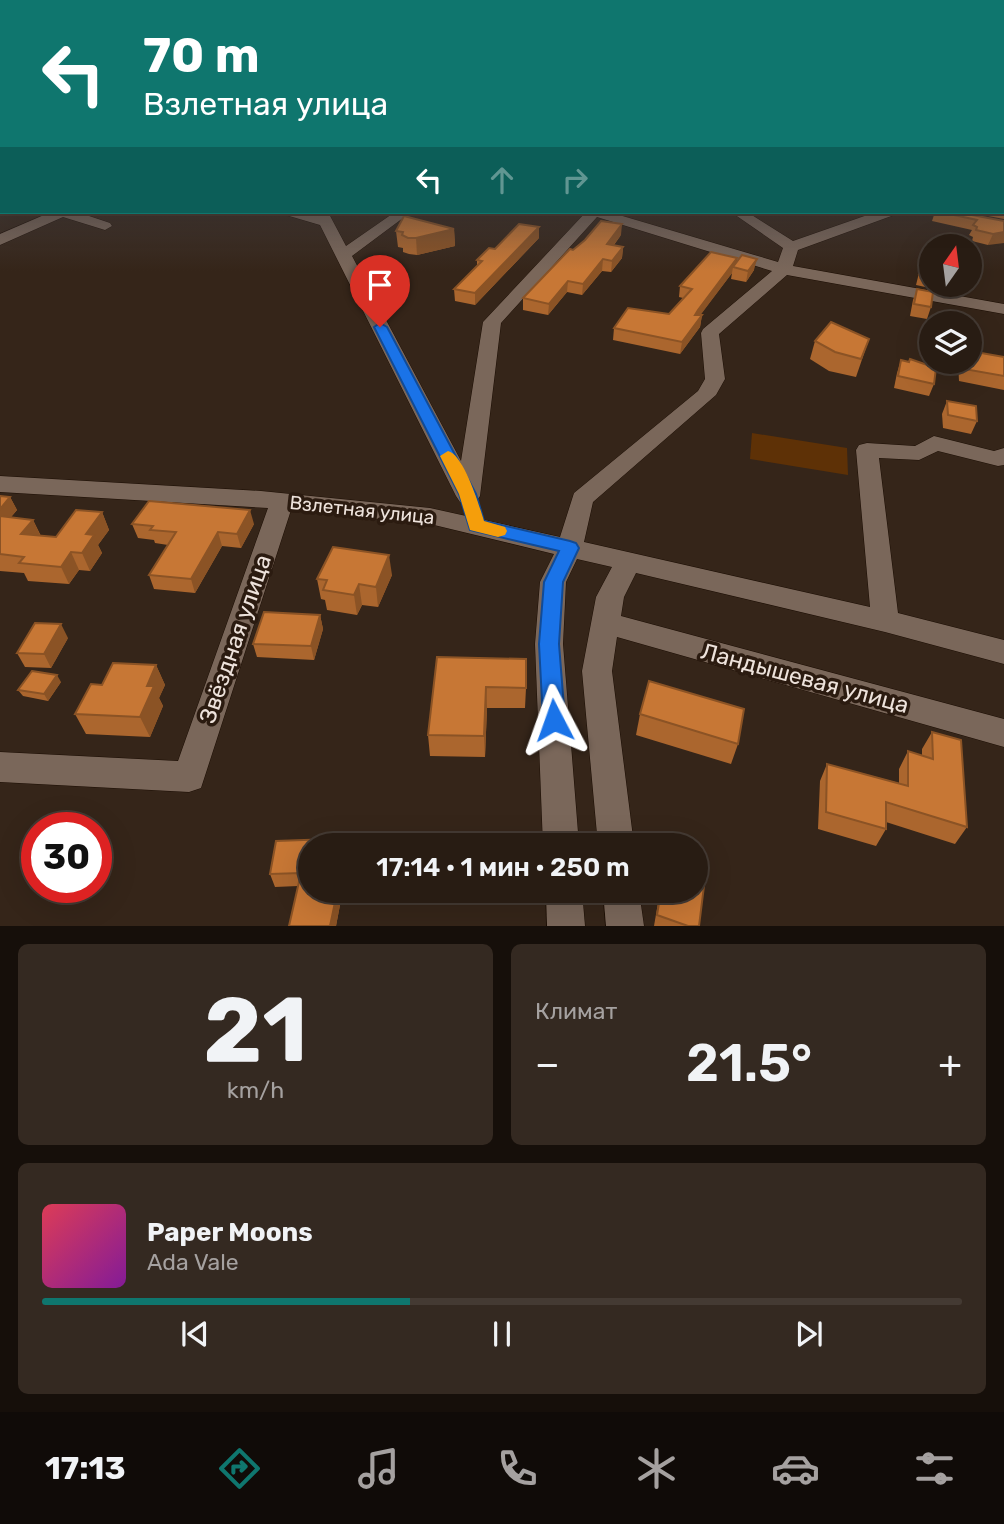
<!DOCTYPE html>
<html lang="ru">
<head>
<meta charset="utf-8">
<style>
  body { margin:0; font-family:Rubik,sans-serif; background:#342921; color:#f1f3f6; height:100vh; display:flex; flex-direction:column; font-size:26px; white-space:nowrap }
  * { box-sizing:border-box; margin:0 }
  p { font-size:23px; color:#a5a1a0 }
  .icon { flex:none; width:38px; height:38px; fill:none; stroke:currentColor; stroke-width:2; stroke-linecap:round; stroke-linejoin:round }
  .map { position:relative; height:926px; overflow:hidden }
  .panel { display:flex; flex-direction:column; gap:18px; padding:18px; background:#160f0a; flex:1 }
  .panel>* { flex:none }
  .banner { position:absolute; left:0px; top:0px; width:1004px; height:214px; box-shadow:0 7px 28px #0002,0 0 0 2px #443a33; background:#0f766e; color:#fff; overflow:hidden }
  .needle { width:46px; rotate:14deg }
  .fabs { position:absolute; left:919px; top:234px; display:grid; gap:14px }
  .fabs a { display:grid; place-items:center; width:63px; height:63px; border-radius:50%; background:#281c13; box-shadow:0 7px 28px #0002,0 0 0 2px #443a33; font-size:35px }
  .speed { position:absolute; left:21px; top:812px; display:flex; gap:14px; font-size:35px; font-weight:700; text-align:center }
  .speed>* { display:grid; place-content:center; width:91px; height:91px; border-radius:50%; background:#281c13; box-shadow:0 7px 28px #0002,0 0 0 2px #443a33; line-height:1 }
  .speed .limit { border:10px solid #d22; background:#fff; color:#111 }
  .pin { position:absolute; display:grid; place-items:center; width:60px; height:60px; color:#fff; margin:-72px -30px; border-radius:50% 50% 50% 0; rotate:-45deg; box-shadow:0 0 7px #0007 }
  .pin .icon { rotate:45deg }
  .me { position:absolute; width:77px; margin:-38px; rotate:356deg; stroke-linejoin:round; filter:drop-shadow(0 0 5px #0008) }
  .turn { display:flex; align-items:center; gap:24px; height:147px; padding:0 28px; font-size:32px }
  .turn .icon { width:91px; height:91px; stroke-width:2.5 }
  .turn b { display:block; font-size:49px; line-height:60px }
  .lanes { display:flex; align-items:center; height:66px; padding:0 28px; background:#0003; justify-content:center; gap:35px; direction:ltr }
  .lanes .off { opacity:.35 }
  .big { font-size:52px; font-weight:600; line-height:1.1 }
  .panel .card { flex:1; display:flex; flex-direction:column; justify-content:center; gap:10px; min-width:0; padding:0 24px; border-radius:10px; background:#342921 }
  .panel .dial { align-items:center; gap:0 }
  .dial b { font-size:91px; line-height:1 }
  .song { display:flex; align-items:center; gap:21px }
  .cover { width:84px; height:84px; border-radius:10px; background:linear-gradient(135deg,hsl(350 70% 55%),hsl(290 70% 35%)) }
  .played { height:7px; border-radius:4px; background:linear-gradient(90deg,#0f766e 40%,#443a33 40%) }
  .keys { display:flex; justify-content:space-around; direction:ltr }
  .heat { display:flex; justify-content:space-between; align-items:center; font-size:38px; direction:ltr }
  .panel .tiles { flex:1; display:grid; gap:18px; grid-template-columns:1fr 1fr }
  .card:last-child { grid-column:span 2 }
  .trip { position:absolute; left:298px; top:833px; width:410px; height:70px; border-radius:35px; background:#281c13; box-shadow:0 7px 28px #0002,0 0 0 2px #443a33; font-weight:600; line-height:70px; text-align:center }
  .menu { display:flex; height:112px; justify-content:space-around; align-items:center; background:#100b08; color:#a5a1a0 }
  .menu .icon { width:49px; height:49px }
  .menu .active { color:#0f766e }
  .menu b { font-size:32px; color:#f1f3f6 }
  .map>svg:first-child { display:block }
  .green { fill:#5e3106 }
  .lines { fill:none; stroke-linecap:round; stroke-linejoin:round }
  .minor-casing { stroke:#1c0e04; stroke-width:1 }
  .minor { fill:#7a675a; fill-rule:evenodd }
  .wall { fill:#ab662e }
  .shaded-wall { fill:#8b5325 }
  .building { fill:#c77735; stroke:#8b5325; stroke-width:2 }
  .route { fill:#1a73e8; stroke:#114b97; stroke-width:2 }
  .slow { fill:#f59e0b }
  .labels { text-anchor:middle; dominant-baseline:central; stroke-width:7; stroke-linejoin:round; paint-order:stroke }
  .street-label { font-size:19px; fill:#ede2db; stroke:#2b1b10 }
  .near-street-label { font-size:23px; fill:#ede2db; stroke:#2b1b10 }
</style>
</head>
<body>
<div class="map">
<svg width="1004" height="926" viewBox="0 0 1004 926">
  <rect width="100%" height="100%" fill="#352519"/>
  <polygon class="green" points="752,433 847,448 848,475 750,459"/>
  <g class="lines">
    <g class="minor-casing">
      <g id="minor">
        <polygon points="51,212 77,212 110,223 112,226 105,230 63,217 0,245 0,234"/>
        <polygon points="284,212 315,214 314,212 328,212 346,246 395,212 411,212 352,256 461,461 483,322 586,212 609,212 778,262 783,248 731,212 747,212 793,241 876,212 896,212 894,215 798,250 793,266 1004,304 1004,314 787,275 719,334 725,379 716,395 593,502 584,542 870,607 856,450 859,445 867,443 915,446 934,436 994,451 1004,448 1004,465 998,466 938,451 919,460 879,458 898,613 1004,640 1004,664 885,632 636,573 624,597 621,616 1004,719 1004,747 617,637 612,671 634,845 598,845 582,671 596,597 612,567 577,559 566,582 563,644 579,845 543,845 535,644 540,582 554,554 430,524 291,510 201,788 189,792 0,782 0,752 178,761 268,508 0,492 0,476 261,491 430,508 560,537 574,493 698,391 705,379 701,333 703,329 772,271 597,217 501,323 480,496 476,502 468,504 460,502 456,496 320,225 286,215"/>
        <polygon points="546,891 582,891 585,926 547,926"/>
        <polygon points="603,891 639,891 644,926 606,926"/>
      </g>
    </g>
    <use href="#minor" class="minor"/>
  </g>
  <g class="wall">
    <polygon points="1003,142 1004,142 1004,155 1003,154"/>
    <polygon points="1003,191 1004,191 1004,219 967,212 1003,212"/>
    <polygon points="935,212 956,212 1004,221 988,245 972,241 973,237 969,235 972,230 932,221"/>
    <polygon points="454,229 455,246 417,255 409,254 403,252 403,248 398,247 396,231"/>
    <polygon points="621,235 614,245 623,247 622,258 611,272 602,271 582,295 567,292 548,315 523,310 523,298"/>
    <polygon points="539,238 475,305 455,301 454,289 477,266 477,260 495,249"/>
    <polygon points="737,258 736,264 754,270 746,282 731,279 732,273 700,315 702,315 700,327 680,354 613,340 614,328 669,314 683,298 679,297 680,286"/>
    <polygon points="920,269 931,271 930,288 916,285"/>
    <polygon points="917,289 931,307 927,319 910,316 913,300"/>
    <polygon points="869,339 856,377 829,371 810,359 815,341"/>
    <polygon points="1004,357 1004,390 959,381 958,362 970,362"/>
    <polygon points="901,360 909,362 934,384 929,396 894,388 897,373"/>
    <polygon points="947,401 977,421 971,434 943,428 942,414"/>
    <polygon points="0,496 10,497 17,510 11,517 33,520 41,536 56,537 102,512 109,530 98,545 102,553 90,571 79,570 69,584 28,581 24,573 0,571"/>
    <polygon points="132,524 254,524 241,548 222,546 195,593 154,589 149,575 168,545 155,543 154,540 138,538"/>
    <polygon points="392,575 378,607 362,605 357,615 327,610 325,600 321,599 317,579"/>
    <polygon points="320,615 323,629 314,660 257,657 253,644"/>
    <polygon points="68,638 51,668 25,667 17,653"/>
    <polygon points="437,657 526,688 525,708 487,708 485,757 430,756 428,735"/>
    <polygon points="156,665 165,685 159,698 163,706 150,737 86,734 75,714 102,685"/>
    <polygon points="61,682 48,701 23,696 18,690"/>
    <polygon points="640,714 738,744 731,764 636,735"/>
    <polygon points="932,732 967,827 955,844 886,822 886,829 876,846 818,829 820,781 827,764 899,783 899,769 908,751 922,756 922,749"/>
    <polygon points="332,839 310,891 330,891 330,892 337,893 340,905 336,926 289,926 298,886 275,887 270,874"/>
    <polygon points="660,891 695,891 699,926 654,926"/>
  </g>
  <g class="shaded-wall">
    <polygon points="622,224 621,235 606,255 607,244"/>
    <polygon points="539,227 539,238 475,305 475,293"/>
    <polygon points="454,229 455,246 417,255 416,238"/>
    <polygon points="1004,232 1004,243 988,245 993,234"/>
    <polygon points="623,247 622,258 611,272 612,261"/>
    <polygon points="737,258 735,268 733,267 732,273 696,321 695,315"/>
    <polygon points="603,259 602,271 582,295 583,284"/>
    <polygon points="757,259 754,270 746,282 748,271"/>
    <polygon points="568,281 567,292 548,315 549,304"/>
    <polygon points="702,315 700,327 680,354 682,342"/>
    <polygon points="10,497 17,510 0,530 0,509"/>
    <polygon points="250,510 254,524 241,548 237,534"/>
    <polygon points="102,512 109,530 98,545 102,553 90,571 82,553 86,534"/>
    <polygon points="33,520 41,537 21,534"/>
    <polygon points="218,532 222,546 195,593 191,579"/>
    <polygon points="71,552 79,570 69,584 61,567"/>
    <polygon points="389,555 392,575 378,607 376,587"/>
    <polygon points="359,584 362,605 357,615 354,595"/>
    <polygon points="320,615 323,629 314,660 311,646"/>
    <polygon points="61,624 68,638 51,668 44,654"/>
    <polygon points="156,665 165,685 159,698 163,706 150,737 140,717 147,686"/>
    <polygon points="57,675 61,682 48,701 44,694"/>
    <polygon points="486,687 487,708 485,757 484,736"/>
    <polygon points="337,893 340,905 336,926 330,926"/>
  </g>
  <g class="building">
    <rect x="1003" y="191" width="1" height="17"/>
    <polygon points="940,212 956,212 1004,221 1004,232 993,234 976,230 977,227 973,225 977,220"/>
    <polygon points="404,216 454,229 416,238 408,238 402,235 403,232 396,231"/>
    <polygon points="601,221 622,224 607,244 623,247 612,261 603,259 583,284 568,281 549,304 523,298 570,249 573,250 585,240"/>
    <polygon points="519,224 539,227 475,293 454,289 482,261 477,260 489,248 495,249"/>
    <polygon points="711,252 737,258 698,310 695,315 702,315 682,342 614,328 628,308 669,314 692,289 680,286"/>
    <polygon points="742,255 757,259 748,271 733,267"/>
    <polygon points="920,269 931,271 931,276 919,274"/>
    <polygon points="917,289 933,292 931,307 914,304"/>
    <polygon points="831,322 869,339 861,359 835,352 815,341"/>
    <polygon points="970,351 1004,357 1004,376 964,369 964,362 970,362"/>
    <polygon points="910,359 936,368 934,384 898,376 901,360 909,362"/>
    <polygon points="947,401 976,406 977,421 948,415"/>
    <polygon points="0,496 10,497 0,509"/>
    <polygon points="149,501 250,510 237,534 218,532 191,579 149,575 176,532 150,530 153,526 132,524"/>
    <polygon points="76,510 102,512 86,534 94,535 82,553 71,552 61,567 19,563 24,557 0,554 0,516 33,520 21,534 56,537"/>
    <polygon points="333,547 389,555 376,587 359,584 354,595 323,590 327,580 317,579"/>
    <polygon points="264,612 320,615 311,646 253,644"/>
    <polygon points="35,623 61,624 44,654 17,653"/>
    <polygon points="437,657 526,659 526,688 486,687 484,736 428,735"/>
    <polygon points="113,663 156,665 147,686 154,686 140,717 75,714 91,684 102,685"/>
    <polygon points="32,671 57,675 44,694 18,690"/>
    <polygon points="649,681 744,709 738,744 640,714"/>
    <polygon points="932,732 961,740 967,827 886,802 886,829 826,812 827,764 908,786 908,751 933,759"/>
    <polygon points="332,839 331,845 310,845 310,891 325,891 325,892 337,893 330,926 289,926 301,873 270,874 276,841"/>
    <polygon points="695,875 705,878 699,926 688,926 657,915 661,891 695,891"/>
  </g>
  <linearGradient id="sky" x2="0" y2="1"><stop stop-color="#1d140e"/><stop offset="0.52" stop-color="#4b4649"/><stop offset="1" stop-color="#4b4649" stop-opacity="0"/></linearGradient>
  <rect width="1004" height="271" fill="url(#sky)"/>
  <polygon class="route" points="380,323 387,327 476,494 484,521 570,541 576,543 579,548 563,582 559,644 565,720 561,726 554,729 546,726 543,720 539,644 544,582 559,551 470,530 459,494 374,327"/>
  <path class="slow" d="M448,451C464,455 479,505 484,521L505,527L507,531L505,535L498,537L470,530L459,494L440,456Z"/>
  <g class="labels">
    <g class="street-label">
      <text transform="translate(362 510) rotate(6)">Взлетная улица</text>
    </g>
    <g class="near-street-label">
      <text transform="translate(235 639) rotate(-71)">Звёздная улица</text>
      <text transform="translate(805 678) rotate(15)">Ландышевая улица</text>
    </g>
  </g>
</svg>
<div class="fabs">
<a><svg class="needle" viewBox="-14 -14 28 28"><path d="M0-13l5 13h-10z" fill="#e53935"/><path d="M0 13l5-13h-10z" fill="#a5a1a0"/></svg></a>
<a><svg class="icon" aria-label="layers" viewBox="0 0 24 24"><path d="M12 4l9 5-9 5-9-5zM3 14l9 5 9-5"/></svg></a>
</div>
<div class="speed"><div class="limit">30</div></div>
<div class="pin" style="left:380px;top:327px;background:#d93025"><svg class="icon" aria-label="arrive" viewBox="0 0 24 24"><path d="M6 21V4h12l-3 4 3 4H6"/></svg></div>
<svg class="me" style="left:554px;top:720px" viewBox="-20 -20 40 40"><path d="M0-17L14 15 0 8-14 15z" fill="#1a73e8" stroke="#fff" stroke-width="4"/></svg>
<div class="trip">17:14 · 1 мин · 250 m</div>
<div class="banner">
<div class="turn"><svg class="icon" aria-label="left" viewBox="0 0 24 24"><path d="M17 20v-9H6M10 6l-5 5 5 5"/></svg><div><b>70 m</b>Взлетная улица</div></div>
<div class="lanes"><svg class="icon" aria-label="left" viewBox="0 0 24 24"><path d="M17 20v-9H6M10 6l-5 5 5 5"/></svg><svg class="icon off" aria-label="ahead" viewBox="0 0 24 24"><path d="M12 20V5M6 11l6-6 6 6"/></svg><svg class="icon off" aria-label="right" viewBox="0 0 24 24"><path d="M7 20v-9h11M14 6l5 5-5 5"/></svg></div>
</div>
</div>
<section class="panel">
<div class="tiles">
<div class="card dial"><b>21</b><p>km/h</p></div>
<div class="card"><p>Климат</p>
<div class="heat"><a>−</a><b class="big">21.5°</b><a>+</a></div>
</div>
<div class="card">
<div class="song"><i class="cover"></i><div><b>Paper Moons</b><p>Ada Vale</p></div></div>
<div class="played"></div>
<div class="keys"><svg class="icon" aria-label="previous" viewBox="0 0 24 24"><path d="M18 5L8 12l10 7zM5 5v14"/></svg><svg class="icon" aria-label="pause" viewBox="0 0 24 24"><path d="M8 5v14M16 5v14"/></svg><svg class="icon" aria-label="next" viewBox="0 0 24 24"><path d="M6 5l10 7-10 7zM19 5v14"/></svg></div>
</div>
</div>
</section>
<nav class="menu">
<b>17:13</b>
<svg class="icon active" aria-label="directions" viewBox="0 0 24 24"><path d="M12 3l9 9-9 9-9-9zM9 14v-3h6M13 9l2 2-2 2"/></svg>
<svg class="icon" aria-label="music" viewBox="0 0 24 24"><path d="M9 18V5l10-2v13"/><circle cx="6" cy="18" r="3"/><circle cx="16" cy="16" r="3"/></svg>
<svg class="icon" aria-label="phone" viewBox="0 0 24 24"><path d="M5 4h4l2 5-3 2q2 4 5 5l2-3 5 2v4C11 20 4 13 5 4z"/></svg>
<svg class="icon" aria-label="climate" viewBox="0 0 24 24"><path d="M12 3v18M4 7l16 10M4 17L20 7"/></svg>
<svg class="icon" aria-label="car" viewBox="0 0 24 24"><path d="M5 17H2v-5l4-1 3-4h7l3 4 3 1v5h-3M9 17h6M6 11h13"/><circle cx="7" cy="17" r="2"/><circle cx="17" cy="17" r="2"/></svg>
<svg class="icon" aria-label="filters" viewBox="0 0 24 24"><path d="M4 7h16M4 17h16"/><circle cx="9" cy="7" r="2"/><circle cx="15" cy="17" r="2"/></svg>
</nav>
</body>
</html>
